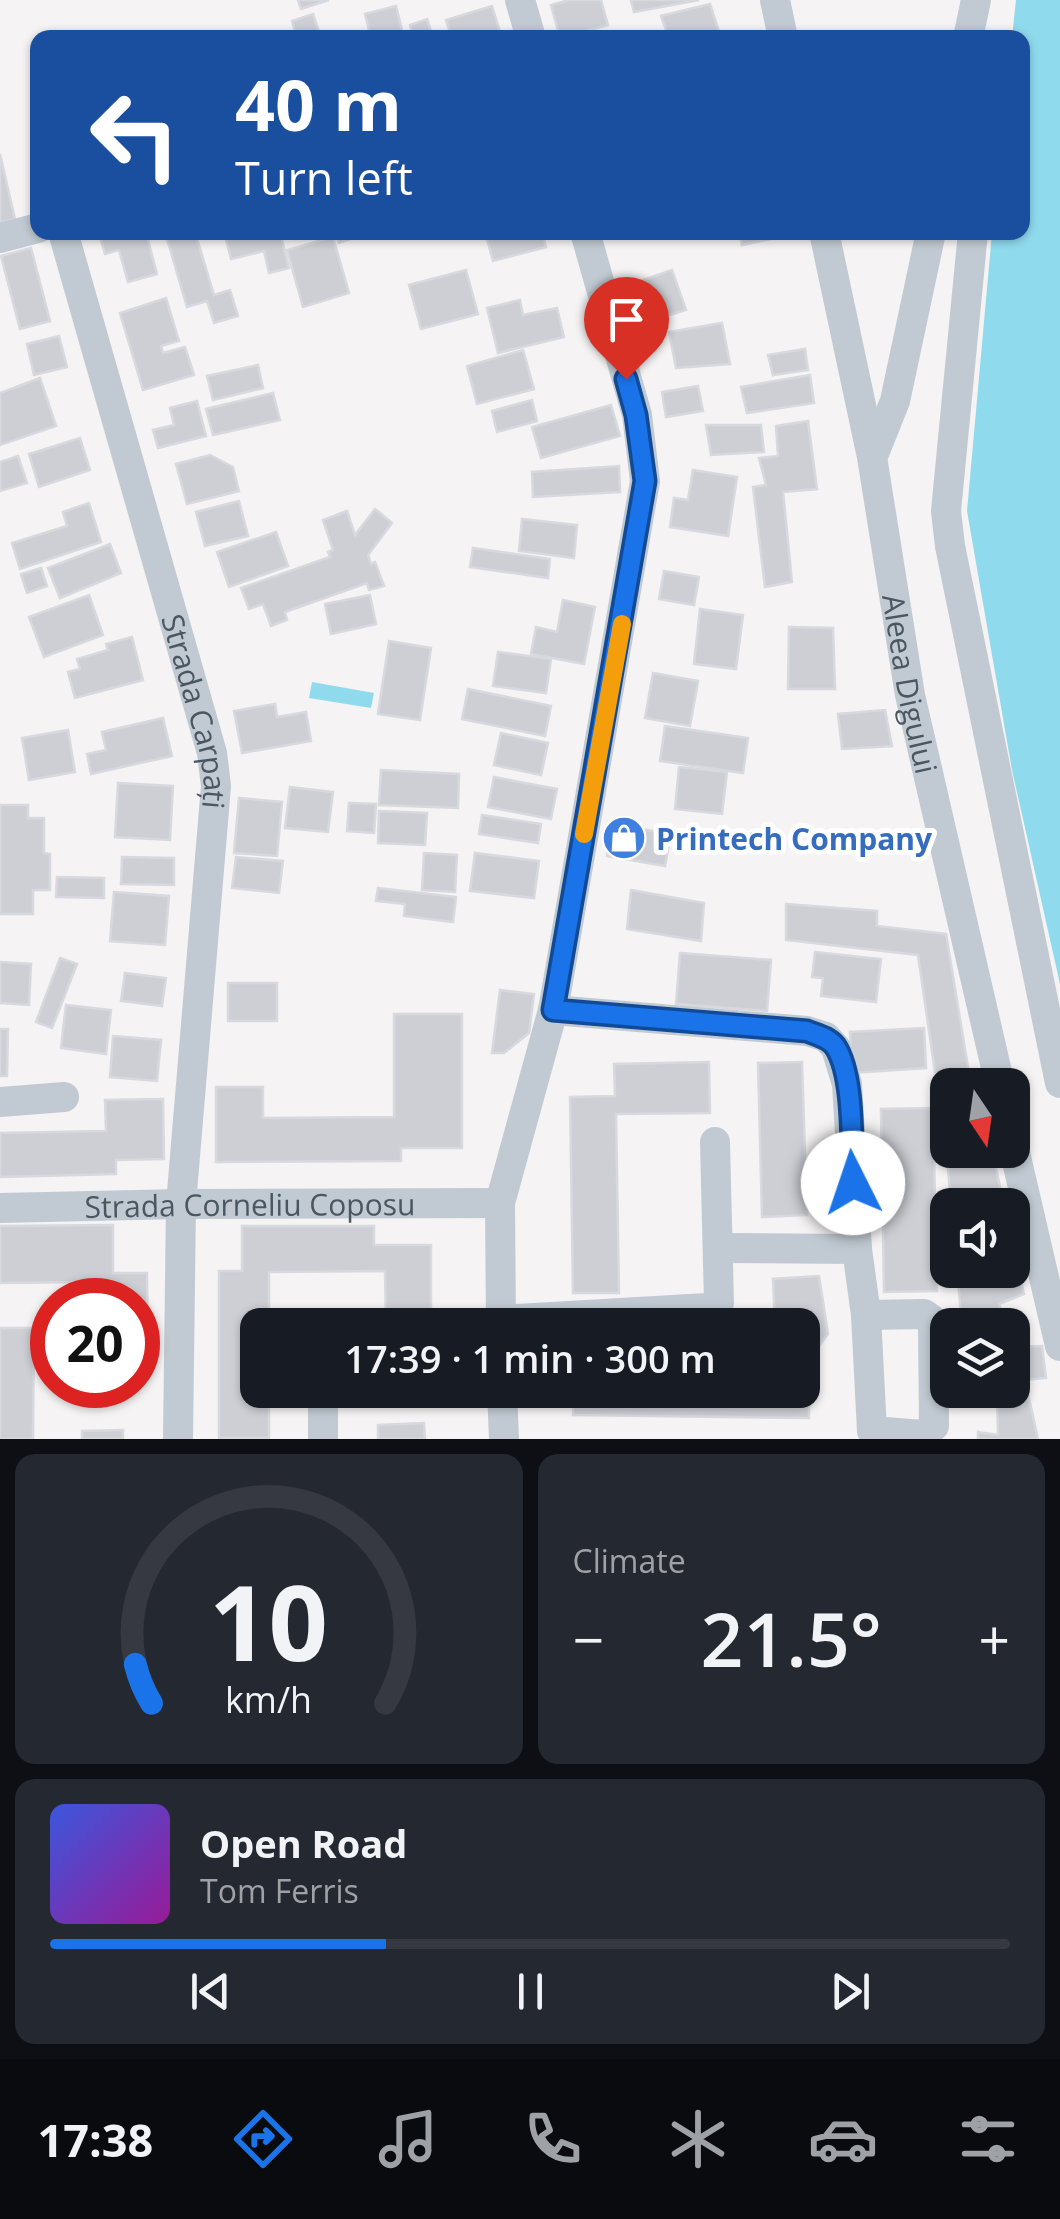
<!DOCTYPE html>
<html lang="en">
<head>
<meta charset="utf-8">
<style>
  body { margin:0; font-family:"Open Sans",sans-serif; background:#242831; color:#f1f3f6; height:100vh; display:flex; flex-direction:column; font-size:38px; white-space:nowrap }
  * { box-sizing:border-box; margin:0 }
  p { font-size:32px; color:#9ea1a6 }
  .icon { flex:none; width:55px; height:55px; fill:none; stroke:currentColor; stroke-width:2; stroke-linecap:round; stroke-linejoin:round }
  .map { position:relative; height:1439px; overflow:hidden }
  .details { display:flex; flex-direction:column; gap:15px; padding:15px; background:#0d0f14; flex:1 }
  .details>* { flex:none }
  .guide { position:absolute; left:30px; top:30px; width:1000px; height:210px; border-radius:20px; box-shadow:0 2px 8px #0004; background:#1a4fa0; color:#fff; overflow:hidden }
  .needle { width:65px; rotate:167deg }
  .tools { position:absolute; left:930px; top:1068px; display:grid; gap:20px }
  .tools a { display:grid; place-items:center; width:100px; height:100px; border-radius:20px; background:#171b24; box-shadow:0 2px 8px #0004; font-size:50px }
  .speed { position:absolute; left:30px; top:1278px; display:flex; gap:20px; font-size:50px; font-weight:700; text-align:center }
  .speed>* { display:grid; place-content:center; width:130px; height:130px; border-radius:50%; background:#171b24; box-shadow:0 2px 8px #0004; line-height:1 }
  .speed .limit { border:15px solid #d22; background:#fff; color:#111 }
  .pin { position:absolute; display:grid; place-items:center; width:85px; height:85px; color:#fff; margin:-102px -42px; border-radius:50% 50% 50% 0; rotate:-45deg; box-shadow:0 0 10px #0007 }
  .pin .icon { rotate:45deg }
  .me { position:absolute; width:110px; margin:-55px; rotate:356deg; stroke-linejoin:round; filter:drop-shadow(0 0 8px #0008) }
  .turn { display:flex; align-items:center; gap:35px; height:210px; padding:0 40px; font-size:45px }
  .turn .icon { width:130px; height:130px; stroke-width:2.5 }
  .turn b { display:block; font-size:70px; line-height:85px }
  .big { font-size:75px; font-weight:600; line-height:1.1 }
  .details .tile { flex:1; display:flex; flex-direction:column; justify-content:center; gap:15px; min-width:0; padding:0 35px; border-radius:20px; background:#242831 }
  .details .dial { align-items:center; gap:0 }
  .dial svg { height:260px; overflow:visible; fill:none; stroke:#363941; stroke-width:7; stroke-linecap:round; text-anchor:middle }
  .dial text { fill:#f1f3f6; stroke:none }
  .song { display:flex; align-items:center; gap:30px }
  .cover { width:120px; height:120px; border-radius:15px; background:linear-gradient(135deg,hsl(230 70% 55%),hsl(300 70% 35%)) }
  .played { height:10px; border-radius:5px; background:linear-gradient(90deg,#1a73e8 35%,#363941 35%) }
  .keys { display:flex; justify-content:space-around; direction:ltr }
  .heat { display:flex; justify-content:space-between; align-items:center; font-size:55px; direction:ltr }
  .details .tiles { flex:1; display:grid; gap:15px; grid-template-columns:1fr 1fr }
  .tile:last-child { grid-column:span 2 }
  .trip { position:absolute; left:240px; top:1308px; width:580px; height:100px; border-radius:20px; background:#171b24; box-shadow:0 2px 8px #0004; font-weight:600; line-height:100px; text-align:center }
  .tabs { display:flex; height:160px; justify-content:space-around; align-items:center; background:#090b0e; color:#9ea1a6 }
  .tabs .icon { width:70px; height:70px }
  .tabs .selected { color:#1a73e8 }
  .tabs b { font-size:45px; color:#f1f3f6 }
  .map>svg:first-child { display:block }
  .water { fill:#90daee }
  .building { fill:#cdcfd5; stroke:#d7d9de; stroke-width:2.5 }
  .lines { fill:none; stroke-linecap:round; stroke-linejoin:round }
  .minor { stroke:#c1cad2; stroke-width:30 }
  .route-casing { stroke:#114b97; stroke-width:25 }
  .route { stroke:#1a73e8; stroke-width:18 }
  .slow { stroke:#f59e0b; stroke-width:18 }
  .labels { text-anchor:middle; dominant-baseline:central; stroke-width:10; stroke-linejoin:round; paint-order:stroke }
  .street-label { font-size:30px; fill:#4a5661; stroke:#fff }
  .shop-label { font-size:30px; font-weight:bold; fill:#366cbe; stroke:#fff; text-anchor:start }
</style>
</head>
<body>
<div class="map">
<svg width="1060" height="1439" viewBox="0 0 1060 1439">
  <rect width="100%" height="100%" fill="#f5f3f3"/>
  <g class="water">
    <polygon points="1016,0 1060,0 1060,984 1012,770 967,511 992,233 1022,232 1022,38 1012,37"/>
    <polygon points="312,682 374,693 371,708 309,698"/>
  </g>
  <g class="building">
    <polygon points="298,0 329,0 301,9"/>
    <polygon points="569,0 601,0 608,25 560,38 551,5"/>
    <polygon points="631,0 699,0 634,12"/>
    <polygon points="710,4 721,38 669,38 661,16"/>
    <polygon points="396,6 404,38 371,38 365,14"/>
    <polygon points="492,6 502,38 452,38 446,20"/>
    <polygon points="313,14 321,38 297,38 292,21"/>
    <polygon points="427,19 433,38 414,38 410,25"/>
    <polygon points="0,154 15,219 0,223"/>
    <polygon points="146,232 157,274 128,282 119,250 105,254 99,233"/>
    <polygon points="165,232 195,232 214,295 230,290 238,316 214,323 207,301 187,307"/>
    <polygon points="224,232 280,232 289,268 269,273 264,251 231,259"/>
    <polygon points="335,232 354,232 356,237 339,243"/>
    <polygon points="485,232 542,232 546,247 493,261"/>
    <polygon points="739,232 770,232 771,239 742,245"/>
    <polygon points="333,237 349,293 303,307 287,250"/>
    <polygon points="31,248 50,321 20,329 1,256"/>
    <polygon points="466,270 478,314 421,329 409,285"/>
    <polygon points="672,270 686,310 641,324 628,285"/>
    <polygon points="166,298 179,341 161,346 163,353 185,347 194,375 143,390 120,313"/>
    <polygon points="520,300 523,315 557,308 564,337 498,353 487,308"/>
    <polygon points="722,323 730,364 676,368 669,332"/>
    <polygon points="59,336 67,367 34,375 27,344"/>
    <polygon points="805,349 808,370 773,375 768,355"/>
    <polygon points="523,350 534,389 477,404 467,366"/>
    <polygon points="258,365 263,388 213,400 207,376"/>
    <polygon points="810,375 814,403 747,413 741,387"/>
    <polygon points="40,378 56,426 0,445 0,393"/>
    <polygon points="698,386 703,411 666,417 662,392"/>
    <polygon points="273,393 280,420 213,435 206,409"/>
    <polygon points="532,400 537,421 497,432 492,411"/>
    <polygon points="197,401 206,436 158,448 153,430 174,425 170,408"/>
    <polygon points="611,405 620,436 541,458 532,427"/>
    <polygon points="808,421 817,489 783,492 792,582 765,587 753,487 766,485 759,458 778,456 776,426"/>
    <polygon points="706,425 761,425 764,452 711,455"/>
    <polygon points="80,438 90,470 39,487 29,454"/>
    <polygon points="210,455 233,467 239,491 187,504 176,464"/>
    <polygon points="18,456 27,483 0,491 0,462"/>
    <polygon points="619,466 620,492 533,497 532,472"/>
    <polygon points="693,470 737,477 728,536 670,527 674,498 688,500"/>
    <polygon points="239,501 248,536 205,546 196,512"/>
    <polygon points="89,503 101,542 20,569 12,543 67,526 63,512"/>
    <polygon points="375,509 392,523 368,555 371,564 375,562 384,586 369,590 367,583 285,612 287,620 271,626 263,604 249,609 241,588 330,557 328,552 333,550 323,520 347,511 355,535"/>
    <polygon points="522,519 577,525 574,558 519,551"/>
    <polygon points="276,532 288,566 229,587 217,552"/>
    <polygon points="110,544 121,573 60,598 48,568"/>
    <polygon points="473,548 550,559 548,578 470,567"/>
    <polygon points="41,568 47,586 27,593 21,574"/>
    <polygon points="664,571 699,577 694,605 659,599"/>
    <polygon points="89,595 103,635 44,657 29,617"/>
    <polygon points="370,595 376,624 331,634 325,604"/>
    <polygon points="563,600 595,607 584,664 531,654 536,627 557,632"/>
    <polygon points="700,609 743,615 736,669 694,664"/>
    <polygon points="789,627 833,628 835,689 788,689"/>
    <polygon points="132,637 143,680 75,698 68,672 80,669 77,659 108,650 106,644"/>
    <polygon points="389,641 431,648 420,720 378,714"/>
    <polygon points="498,652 551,659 546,693 493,686"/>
    <polygon points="653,673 698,681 690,726 645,718"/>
    <polygon points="468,689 551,706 545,736 462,719"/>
    <polygon points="275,704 277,717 306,712 311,741 242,753 234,711"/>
    <polygon points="885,710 892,746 842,749 838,714"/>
    <polygon points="163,718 172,756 91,774 87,754 106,750 102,732"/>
    <polygon points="665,726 748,738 743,773 660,761"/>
    <polygon points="68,730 75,772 29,780 22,738"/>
    <polygon points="501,733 548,743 541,775 494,765"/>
    <polygon points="679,767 727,772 722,814 675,809"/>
    <polygon points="381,770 459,774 458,808 379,805"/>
    <polygon points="494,777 557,789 551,819 488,807"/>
    <polygon points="118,783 173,786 170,840 115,837"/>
    <polygon points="290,787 333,792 328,832 285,828"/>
    <polygon points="239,798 282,802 277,856 234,853"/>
    <polygon points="349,803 376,804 374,833 347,831"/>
    <polygon points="0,805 28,805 28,818 44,818 44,853 50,854 50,890 33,890 33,914 0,914"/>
    <polygon points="379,811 427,813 425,845 378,843"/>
    <polygon points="482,815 541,824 538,843 479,834"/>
    <polygon points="612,824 671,834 665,866 607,856"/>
    <polygon points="424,853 457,855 455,892 422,890"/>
    <polygon points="475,853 539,861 534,898 470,891"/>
    <polygon points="122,857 174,858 174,885 121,884"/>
    <polygon points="236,857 283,861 279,893 232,888"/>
    <polygon points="57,877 104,878 104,898 56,897"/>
    <polygon points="378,888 456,897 453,922 404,916 405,904 376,901"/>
    <polygon points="631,890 704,903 701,941 627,929"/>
    <polygon points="114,892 169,896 165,945 110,941"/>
    <polygon points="786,904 877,911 877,926 946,934 969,1073 935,1072 918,955 786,940"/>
    <polygon points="815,952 881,959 876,1002 821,996 823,978 812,977"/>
    <polygon points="680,953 771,960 767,1011 676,1004"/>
    <polygon points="60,958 77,964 52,1028 36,1022"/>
    <polygon points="0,962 31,964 29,1005 0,1003"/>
    <polygon points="125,973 166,978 162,1006 121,1001"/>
    <rect x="228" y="983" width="49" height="38"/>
    <polygon points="500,990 534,994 529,1033 504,1053 492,1053"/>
    <polygon points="66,1005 111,1010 106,1054 61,1048"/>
    <polygon points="394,1014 462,1014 462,1148 401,1148 401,1161 216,1162 216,1087 263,1087 263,1118 394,1117"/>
    <polygon points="924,1028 926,1068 852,1073 850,1032"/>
    <polygon points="0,1029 8,1029 7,1076 0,1076"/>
    <polygon points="113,1036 161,1040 157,1081 110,1077"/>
    <polygon points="709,1062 710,1113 616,1114 619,1293 573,1293 570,1097 615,1096 614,1064"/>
    <polygon points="802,1062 807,1215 762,1217 758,1063"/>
    <polygon points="163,1099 164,1159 116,1160 116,1174 0,1177 0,1133 106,1131 105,1100"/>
    <polygon points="933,1108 937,1291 884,1292 881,1109"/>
    <polygon points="944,1121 948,1121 948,1150 992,1150 1004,1205 951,1205"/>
    <polygon points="113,1225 113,1273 147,1273 148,1372 138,1372 138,1300 88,1300 88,1282 0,1283 0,1226"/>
    <polygon points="242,1226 374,1226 374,1245 431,1245 431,1325 386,1325 385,1271 269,1272 269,1325 258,1325 258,1390 269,1390 269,1438 219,1438 219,1271 242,1271"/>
    <polygon points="1012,1242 1024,1294 999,1304 1006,1325 962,1325 957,1270 1012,1270"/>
    <polygon points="819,1276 828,1334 809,1360 809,1418 573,1415 573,1390 802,1390 802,1325 775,1325 773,1279"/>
    <polygon points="0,1328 34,1328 33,1439 0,1439"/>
    <polygon points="1042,1346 1046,1378 1025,1380 1038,1439 978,1439 978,1432 998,1435 997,1393 985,1396 985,1390 1012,1390 1012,1347"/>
    <polygon points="424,1423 425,1439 378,1439 378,1425"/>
    <polygon points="123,1430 123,1439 82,1439 82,1431"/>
  </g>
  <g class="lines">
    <g class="minor">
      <polyline points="520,0 531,38"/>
      <polyline points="775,0 783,38"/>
      <polyline points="968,38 976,0"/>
      <path id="s1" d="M63,232L212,753L216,786L181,1204L178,1439"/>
      <path id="s2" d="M824,232L872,457L910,695L1000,1085"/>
      <polyline points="973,232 946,511 950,546 1060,1083"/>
      <polyline points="0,238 38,228"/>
      <polyline points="873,456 895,401 931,232"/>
      <polyline points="553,1010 807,1031 826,1037 836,1048 847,1084 857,1249 866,1315"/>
      <polyline points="0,1102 64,1097"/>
      <polyline points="1012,1140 1060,1346"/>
      <path id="s3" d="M0,1208L181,1204L500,1203"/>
      <polyline points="719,1248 857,1249"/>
      <polygon points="924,1314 931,1319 933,1326 934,1426 923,1435 872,1431 866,1315"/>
      <polyline points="501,1320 707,1308 719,1303 715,1142"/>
      <polyline points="501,1325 500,1203 553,1010 645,481 637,415 585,232"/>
      <polyline points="502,1390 504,1439"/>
      <polyline points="323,1439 323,1390"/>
    </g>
  </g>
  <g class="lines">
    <g class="route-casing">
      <path id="route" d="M626,379L636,415L645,481L553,1010L807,1031C817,1035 828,1037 835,1046C855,1076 851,1147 853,1183"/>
    </g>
    <use href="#route" class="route"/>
    <polyline class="slow" points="584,834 622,624"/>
  </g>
  <defs>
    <g id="shop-disc" transform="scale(2.25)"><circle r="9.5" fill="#3f7fe0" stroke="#fff"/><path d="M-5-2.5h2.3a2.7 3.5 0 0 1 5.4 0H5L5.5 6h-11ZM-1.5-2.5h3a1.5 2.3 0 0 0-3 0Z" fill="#fff"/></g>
  </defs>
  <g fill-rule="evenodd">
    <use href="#shop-disc" x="624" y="838"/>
  </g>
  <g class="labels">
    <g class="street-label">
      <text stroke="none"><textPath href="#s2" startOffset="460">Aleea Digului</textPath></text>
      <text stroke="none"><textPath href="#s1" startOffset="498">Strada Carpați</textPath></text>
      <text stroke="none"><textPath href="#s3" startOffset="250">Strada Corneliu Coposu</textPath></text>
    </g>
    <g class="shop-label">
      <text x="656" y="838">Printech Company</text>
    </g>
  </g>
</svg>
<div class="tools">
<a><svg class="needle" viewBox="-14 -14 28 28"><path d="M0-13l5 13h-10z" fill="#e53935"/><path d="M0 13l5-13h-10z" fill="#9ea1a6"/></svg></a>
<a><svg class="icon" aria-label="sound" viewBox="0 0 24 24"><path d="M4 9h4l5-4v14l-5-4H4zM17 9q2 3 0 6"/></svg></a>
<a><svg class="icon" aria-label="layers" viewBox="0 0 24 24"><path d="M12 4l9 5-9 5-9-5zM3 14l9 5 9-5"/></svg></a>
</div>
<div class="speed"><div class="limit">20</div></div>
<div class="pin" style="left:626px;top:379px;background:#d93025"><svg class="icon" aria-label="arrive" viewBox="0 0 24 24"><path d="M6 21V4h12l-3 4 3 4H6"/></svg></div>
<svg class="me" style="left:853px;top:1183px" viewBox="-20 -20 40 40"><circle r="19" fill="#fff"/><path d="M0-13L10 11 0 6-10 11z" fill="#1a73e8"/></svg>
<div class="trip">17:39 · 1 min · 300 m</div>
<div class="guide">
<div class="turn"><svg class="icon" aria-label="left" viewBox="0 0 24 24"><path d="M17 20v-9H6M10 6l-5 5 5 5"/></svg><div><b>40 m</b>Turn left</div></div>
</div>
</div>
<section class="details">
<div class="tiles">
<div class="tile dial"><svg viewBox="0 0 100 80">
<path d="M14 69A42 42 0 1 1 86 69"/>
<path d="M14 69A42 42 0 0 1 9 57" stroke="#1a73e8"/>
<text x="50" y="56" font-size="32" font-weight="700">10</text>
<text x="50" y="72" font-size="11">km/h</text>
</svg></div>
<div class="tile"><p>Climate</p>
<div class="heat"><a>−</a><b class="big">21.5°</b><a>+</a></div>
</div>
<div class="tile">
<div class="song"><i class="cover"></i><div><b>Open Road</b><p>Tom Ferris</p></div></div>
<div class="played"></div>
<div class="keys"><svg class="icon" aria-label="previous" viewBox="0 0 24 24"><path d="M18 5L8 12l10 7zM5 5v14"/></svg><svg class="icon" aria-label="pause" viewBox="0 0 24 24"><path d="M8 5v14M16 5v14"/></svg><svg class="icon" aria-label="next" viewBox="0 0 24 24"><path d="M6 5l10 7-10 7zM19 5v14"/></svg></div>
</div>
</div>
</section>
<nav class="tabs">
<b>17:38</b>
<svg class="icon selected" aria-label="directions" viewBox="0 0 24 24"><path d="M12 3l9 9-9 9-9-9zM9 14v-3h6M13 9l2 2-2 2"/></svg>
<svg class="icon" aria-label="music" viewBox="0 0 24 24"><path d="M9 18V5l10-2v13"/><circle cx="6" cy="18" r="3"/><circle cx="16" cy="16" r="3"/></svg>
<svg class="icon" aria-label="phone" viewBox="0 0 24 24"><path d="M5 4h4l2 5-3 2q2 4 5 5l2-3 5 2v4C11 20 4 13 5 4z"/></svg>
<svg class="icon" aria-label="climate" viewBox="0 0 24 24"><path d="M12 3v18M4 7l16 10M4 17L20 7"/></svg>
<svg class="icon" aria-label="car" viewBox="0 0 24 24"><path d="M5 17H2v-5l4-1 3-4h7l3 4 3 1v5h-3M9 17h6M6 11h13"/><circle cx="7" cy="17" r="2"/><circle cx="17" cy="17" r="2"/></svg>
<svg class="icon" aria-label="filters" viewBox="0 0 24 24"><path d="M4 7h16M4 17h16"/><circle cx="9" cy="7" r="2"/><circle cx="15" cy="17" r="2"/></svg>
</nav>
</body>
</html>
